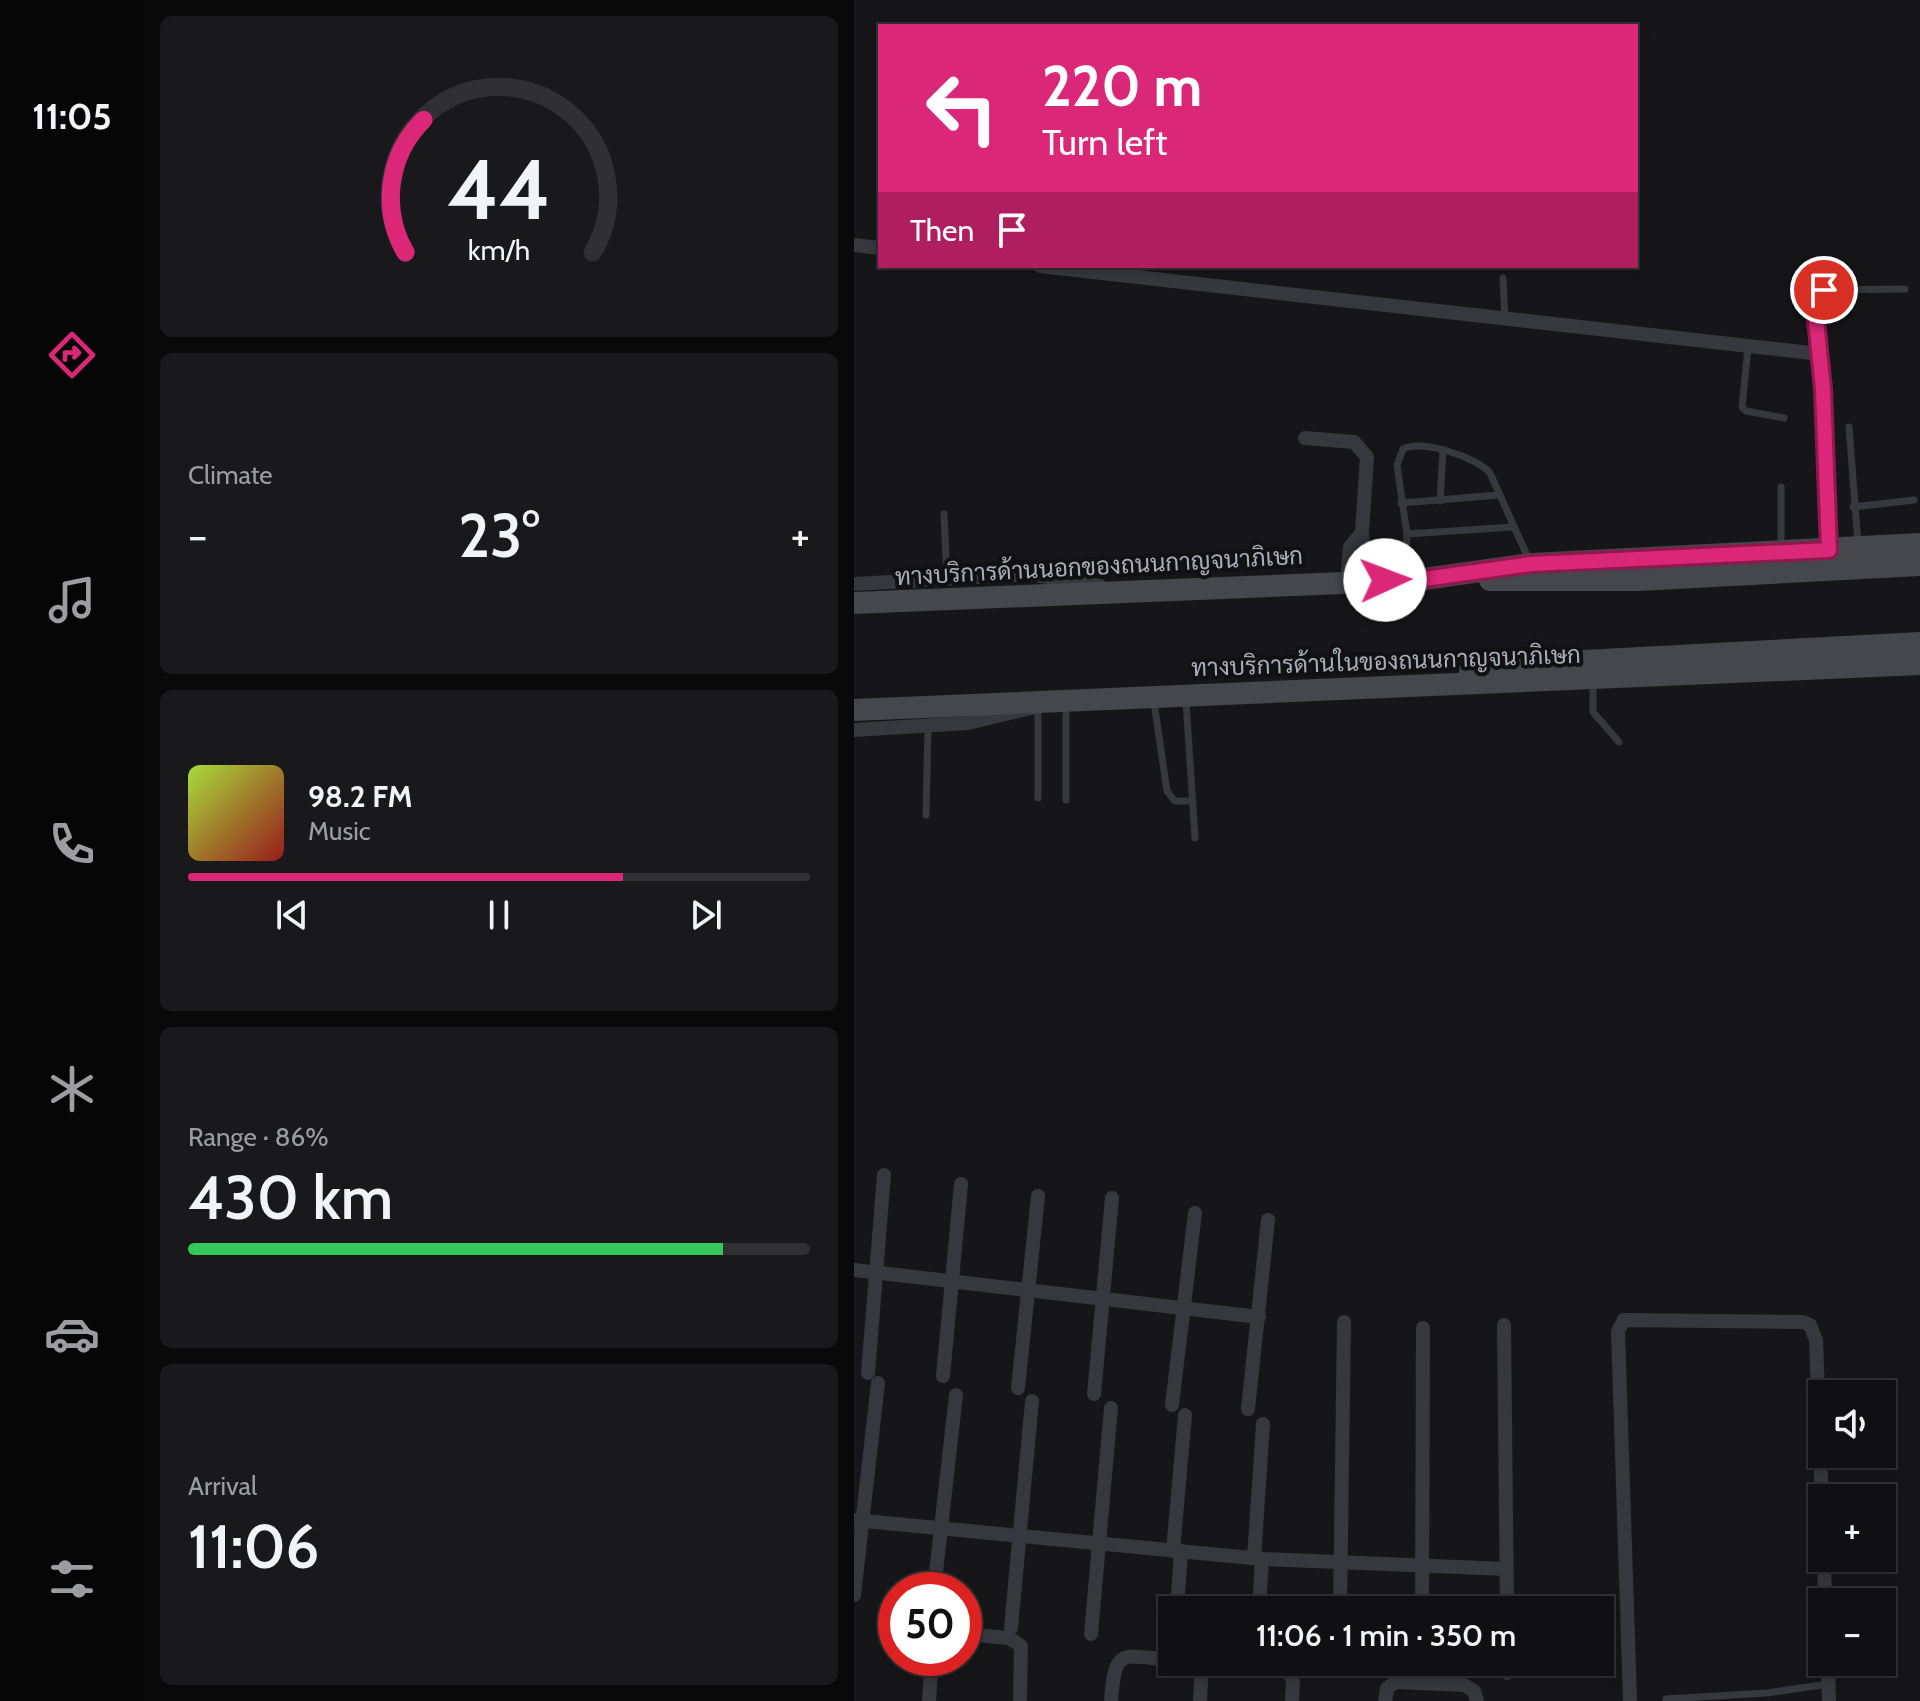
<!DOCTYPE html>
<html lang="en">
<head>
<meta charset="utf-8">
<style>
  body { margin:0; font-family:Cabin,Sarabun,sans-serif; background:#19191b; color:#f1f3f6; height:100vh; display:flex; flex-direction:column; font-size:30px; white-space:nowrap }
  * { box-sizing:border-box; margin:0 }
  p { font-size:26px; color:#9c9d9f }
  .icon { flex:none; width:44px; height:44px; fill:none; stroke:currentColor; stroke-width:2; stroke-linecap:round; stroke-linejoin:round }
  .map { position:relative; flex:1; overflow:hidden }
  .panel { display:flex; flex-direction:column; gap:16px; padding:16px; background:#09090a; width:710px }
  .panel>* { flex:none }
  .top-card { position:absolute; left:24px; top:24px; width:760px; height:244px; border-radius:0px; box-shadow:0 4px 12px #0003,0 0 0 2px #303032; background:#db2777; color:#fff; overflow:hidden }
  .tools { position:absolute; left:954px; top:1380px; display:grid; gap:16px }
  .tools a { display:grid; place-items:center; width:88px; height:88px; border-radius:0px; background:#101012; box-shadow:0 4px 12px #0003,0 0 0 2px #303032; font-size:40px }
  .speed { position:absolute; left:24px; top:1572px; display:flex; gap:16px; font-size:40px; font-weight:700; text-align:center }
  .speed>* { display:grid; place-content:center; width:104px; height:104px; border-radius:50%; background:#101012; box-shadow:0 4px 12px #0003,0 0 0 2px #303032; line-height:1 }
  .speed .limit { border:12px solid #d22; background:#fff; color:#111 }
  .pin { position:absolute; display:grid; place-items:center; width:68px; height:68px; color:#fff; margin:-34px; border:4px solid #fff; border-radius:50%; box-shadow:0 2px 8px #0007 }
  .me { position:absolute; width:88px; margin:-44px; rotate:88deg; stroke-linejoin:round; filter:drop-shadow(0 0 6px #0008) }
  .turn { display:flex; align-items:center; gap:28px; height:168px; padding:0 32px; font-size:36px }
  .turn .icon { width:104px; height:104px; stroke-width:2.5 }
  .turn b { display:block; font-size:56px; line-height:68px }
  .then { display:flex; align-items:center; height:76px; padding:0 32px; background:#0003; gap:16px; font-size:30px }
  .big { font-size:60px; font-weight:600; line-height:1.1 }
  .panel .tile { flex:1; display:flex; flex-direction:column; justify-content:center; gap:12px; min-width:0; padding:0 28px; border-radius:12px; background:#19191b }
  .panel .dial { align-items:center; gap:0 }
  .dial svg { height:208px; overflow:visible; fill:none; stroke:#303032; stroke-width:7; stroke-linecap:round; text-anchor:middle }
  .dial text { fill:#f1f3f6; stroke:none }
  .song { display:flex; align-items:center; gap:24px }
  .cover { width:96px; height:96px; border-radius:12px; background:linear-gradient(135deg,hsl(80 70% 55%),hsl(0 70% 35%)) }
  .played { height:8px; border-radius:4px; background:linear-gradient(90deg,#db2777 70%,#303032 70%) }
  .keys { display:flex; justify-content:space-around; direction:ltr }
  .heat { display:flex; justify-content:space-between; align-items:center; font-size:44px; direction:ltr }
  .charge { height:12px; border-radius:6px; background:linear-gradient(90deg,#34c759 86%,#303032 0) }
  .trip { position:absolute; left:304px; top:1596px; width:456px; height:80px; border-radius:0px; background:#101012; box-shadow:0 4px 12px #0003,0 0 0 2px #303032; font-weight:600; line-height:80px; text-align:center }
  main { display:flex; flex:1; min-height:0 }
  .tabs { display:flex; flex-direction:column; width:144px; justify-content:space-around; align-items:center; background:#060607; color:#9c9d9f }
  .tabs .icon { width:56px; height:56px }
  .tabs .active { color:#db2777 }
  .tabs b { font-size:36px; color:#f1f3f6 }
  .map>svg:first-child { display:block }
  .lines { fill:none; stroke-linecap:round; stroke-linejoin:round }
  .service { stroke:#37383d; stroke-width:7 }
  .minor { stroke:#37383d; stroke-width:14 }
  .secondary { stroke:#45474d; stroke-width:22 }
  .route-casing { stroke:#8e194d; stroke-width:20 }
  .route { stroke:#db2777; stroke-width:14 }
  .labels { text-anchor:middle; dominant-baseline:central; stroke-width:8; stroke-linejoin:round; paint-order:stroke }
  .street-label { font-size:24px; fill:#a8adb8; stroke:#111113 }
</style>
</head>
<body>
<main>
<nav class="tabs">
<b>11:05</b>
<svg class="icon active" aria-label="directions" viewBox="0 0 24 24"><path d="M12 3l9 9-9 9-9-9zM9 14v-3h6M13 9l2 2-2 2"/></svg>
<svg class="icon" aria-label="music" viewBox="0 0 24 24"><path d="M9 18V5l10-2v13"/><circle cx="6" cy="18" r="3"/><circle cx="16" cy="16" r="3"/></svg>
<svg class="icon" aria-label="phone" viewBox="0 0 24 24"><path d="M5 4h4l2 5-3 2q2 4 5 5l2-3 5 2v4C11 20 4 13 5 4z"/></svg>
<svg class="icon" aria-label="climate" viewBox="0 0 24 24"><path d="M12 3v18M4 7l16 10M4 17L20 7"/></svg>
<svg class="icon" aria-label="car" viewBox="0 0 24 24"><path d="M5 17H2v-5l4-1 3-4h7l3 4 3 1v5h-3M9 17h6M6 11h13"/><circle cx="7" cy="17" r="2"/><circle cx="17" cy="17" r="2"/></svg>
<svg class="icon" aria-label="filters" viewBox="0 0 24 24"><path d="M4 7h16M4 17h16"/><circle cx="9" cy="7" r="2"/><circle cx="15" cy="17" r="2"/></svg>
</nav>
<section class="panel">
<div class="tile dial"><svg viewBox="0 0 100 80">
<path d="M14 69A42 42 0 1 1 86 69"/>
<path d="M14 69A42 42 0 0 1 21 18" stroke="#db2777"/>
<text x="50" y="56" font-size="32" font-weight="700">44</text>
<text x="50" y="72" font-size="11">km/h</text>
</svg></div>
<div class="tile"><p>Climate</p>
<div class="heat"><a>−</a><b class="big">23°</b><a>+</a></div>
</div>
<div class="tile">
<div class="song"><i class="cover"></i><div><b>98.2 FM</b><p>Music</p></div></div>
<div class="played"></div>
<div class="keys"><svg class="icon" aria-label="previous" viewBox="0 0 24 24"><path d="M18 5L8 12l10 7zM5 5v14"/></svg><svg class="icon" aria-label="pause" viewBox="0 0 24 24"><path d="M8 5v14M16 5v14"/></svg><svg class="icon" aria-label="next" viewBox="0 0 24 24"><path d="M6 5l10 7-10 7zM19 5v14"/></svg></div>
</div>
<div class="tile"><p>Range · 86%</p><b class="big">430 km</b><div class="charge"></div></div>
<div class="tile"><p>Arrival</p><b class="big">11:06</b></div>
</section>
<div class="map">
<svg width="1066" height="1701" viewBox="0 0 1066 1701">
  <rect width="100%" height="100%" fill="#161618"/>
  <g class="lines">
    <g class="service">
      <polyline points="649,278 651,320"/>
      <polyline points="894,347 888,407 892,411 930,418"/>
      <polyline points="966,354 960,300 970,290 1051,289"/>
      <polyline points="995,427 1004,544"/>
      <polyline points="927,487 927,549"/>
      <polyline points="586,501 589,451"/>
      <polyline points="547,503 645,495"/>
      <polyline points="999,507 1060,500"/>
      <polyline points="90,514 93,579"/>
      <polyline points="553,534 659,527"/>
      <path d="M551,578L553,534L543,465L549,449C567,439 623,457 636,473L676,562"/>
      <polyline points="739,682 739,712 765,742"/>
      <polyline points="332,701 341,838"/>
      <polyline points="300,702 313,791 321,801 339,801"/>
      <polyline points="212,705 212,800"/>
      <polyline points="184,798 184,706"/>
      <polyline points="72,815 74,726"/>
      <polyline points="812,1699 913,1693 974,1684"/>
    </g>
    <g class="minor">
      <polyline points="0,245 26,248"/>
      <polyline points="186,266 966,354 975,550"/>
      <polyline points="451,438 500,442 513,457 508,532 511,580"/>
      <polyline points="493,580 496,547 508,532"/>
      <polyline points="0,584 176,574 246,586"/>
      <polyline points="0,730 114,723 181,707"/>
      <polyline points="0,1270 405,1317"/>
      <polyline points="650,1325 653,1610"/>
      <polyline points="14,1373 30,1175"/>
      <polyline points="89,1376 107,1184"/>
      <polyline points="164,1388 184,1196"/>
      <polyline points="240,1394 258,1198"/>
      <polyline points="318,1405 341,1213"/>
      <polyline points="394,1409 414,1220"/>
      <polyline points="0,1520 408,1559 652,1569"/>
      <polyline points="319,1551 331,1415"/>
      <polyline points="400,1558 409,1424"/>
      <polyline points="970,1558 971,1602"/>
      <polyline points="80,1590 102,1395"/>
      <polyline points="0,1595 24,1383"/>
      <polyline points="323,1610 327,1551"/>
      <polyline points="405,1610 408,1559"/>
      <polyline points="486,1610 490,1322"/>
      <polyline points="568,1610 569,1328"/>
      <polyline points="157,1628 178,1401"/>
      <polyline points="110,1634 155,1638 167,1646 166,1701"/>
      <polyline points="237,1634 257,1408"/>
      <polyline points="336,1662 426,1668 435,1671 439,1682 438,1701"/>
      <polyline points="653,1662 653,1673"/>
      <polyline points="974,1662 975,1701"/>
      <polyline points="568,1667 568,1662"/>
      <polyline points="75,1701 78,1658"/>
      <path d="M257,1701C261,1645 269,1656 318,1660"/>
      <polyline points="346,1701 348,1663"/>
      <polyline points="531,1701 533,1688 542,1682 610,1685 620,1691 623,1701"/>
      <polyline points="776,1701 764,1331 770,1320 949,1322 956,1325 962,1340 968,1504"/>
    </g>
    <g class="secondary">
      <polyline points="636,580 785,580 1066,565"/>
      <polyline points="0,603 563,580 677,564 1066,544"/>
      <polyline points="616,671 674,664 1066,643"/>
      <polyline points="0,710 1066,664"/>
    </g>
  </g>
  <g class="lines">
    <g class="route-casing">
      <polyline id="route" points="531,580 563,580 677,564 975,550 969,389 960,300 970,290"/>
    </g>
    <use href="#route" class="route"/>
  </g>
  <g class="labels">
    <g class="street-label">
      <text transform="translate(245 566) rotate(-3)">ทางบริการด้านนอกของถนนกาญจนาภิเษก</text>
      <text transform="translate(532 661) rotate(-2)">ทางบริการด้านในของถนนกาญจนาภิเษก</text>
    </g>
  </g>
</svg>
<div class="tools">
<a><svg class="icon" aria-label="sound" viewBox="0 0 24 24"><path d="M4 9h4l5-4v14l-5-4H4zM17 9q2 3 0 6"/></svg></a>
<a>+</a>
<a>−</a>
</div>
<div class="speed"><div class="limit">50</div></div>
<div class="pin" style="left:970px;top:290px;background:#d93025"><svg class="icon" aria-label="arrive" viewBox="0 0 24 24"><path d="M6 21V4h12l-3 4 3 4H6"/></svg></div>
<svg class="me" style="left:531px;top:580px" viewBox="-20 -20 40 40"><circle r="19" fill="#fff"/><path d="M0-13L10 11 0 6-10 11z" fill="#db2777"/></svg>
<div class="trip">11:06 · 1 min · 350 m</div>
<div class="top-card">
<div class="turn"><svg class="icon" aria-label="left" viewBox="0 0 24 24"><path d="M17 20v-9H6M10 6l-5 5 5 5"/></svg><div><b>220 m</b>Turn left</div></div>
<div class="then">Then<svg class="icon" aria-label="arrive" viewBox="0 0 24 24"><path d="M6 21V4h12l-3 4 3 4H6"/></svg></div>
</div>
</div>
</main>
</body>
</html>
